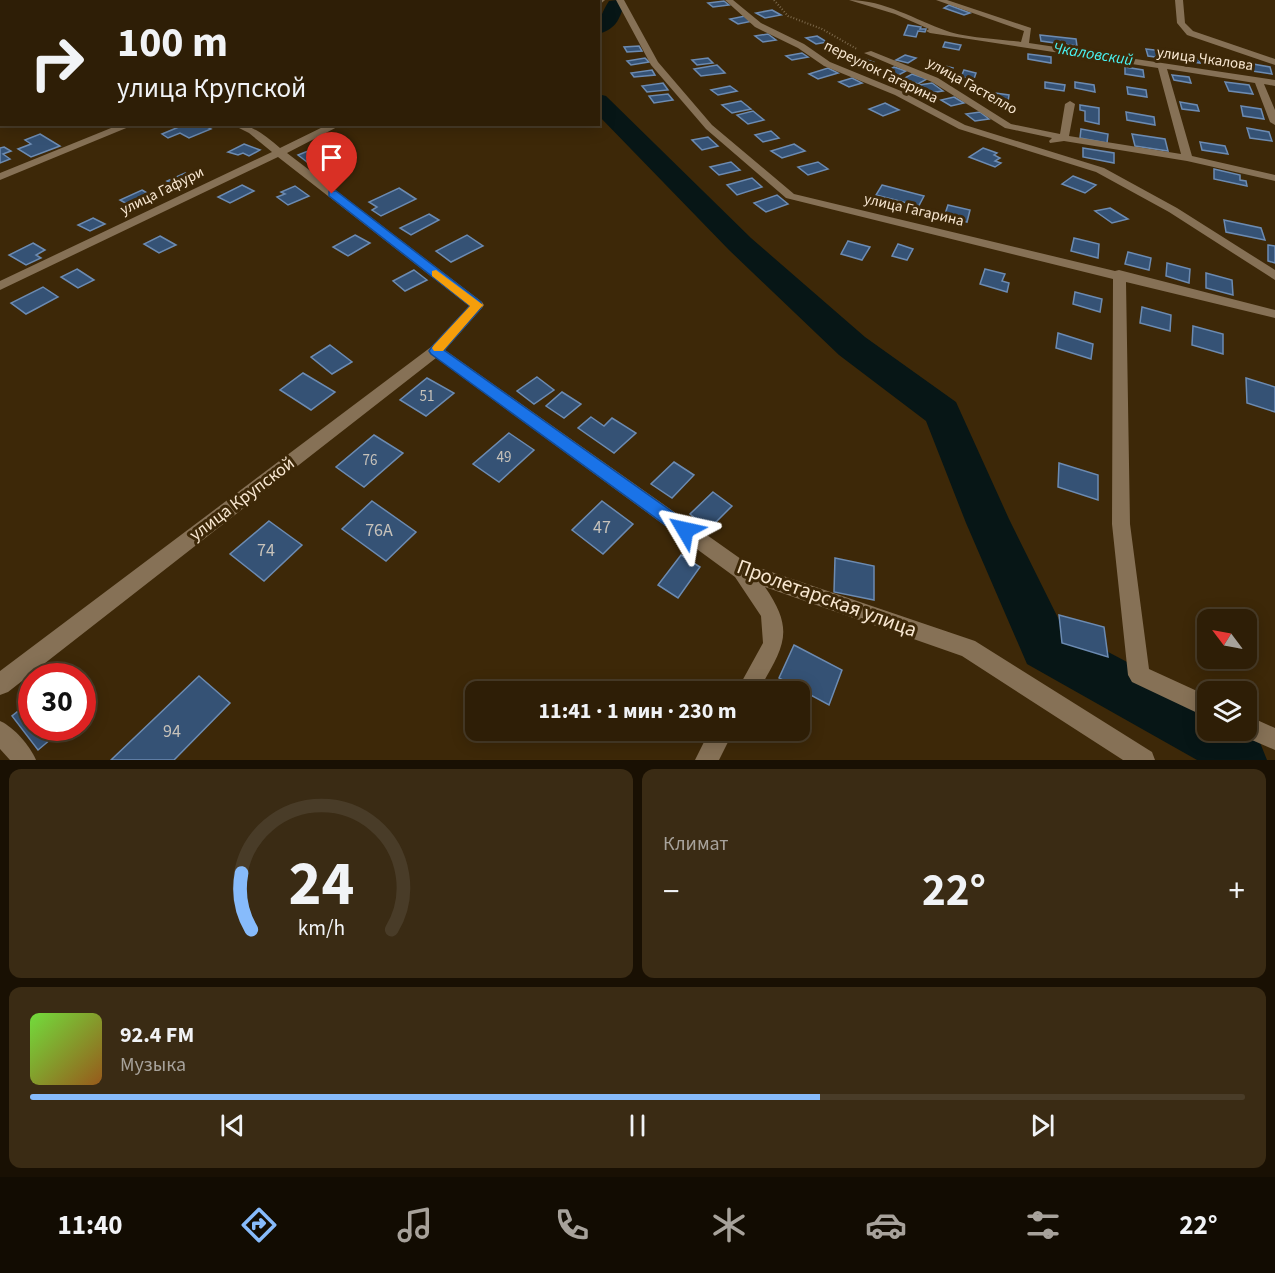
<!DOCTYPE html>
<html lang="ru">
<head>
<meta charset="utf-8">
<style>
  body { margin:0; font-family:"Source Sans 3",sans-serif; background:#3a2b14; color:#f1f3f6; height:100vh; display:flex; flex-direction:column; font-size:22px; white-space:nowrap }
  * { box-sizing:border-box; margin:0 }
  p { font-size:20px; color:#a7a29b }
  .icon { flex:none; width:33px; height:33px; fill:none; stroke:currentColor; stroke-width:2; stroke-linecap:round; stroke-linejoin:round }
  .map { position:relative; height:760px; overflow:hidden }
  .sheet { display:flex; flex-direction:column; gap:9px; padding:9px; background:#191003; flex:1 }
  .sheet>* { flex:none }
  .top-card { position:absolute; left:0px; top:0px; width:600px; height:126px; box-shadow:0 3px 15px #0003,0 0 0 2px #493c28; background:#2e1e06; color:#f1f3f6; overflow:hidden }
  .needle { width:39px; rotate:302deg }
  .fabs { position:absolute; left:1197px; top:609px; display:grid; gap:12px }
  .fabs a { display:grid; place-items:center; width:60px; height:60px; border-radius:12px; background:#2e1e06; box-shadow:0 3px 15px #0003,0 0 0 2px #493c28; font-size:30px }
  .speed { position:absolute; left:18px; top:663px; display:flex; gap:12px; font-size:30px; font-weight:700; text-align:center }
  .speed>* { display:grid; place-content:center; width:78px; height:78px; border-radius:50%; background:#2e1e06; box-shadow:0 3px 15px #0003,0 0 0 2px #493c28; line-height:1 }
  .speed .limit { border:9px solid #d22; background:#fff; color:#111 }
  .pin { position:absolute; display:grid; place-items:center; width:51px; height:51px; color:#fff; margin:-62px -26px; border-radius:50% 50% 50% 0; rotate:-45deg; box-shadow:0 0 6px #0007 }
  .pin .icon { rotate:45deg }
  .me { position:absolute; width:66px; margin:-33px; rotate:306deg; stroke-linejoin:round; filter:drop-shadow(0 0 4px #0008) }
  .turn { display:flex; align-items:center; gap:21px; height:126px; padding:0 18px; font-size:27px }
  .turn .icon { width:78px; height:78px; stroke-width:2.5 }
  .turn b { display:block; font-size:42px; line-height:51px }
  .big { font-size:45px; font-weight:700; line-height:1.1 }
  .sheet .card { flex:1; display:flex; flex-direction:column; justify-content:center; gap:9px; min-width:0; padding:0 21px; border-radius:12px; background:#3a2b14 }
  .sheet .dial { align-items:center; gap:0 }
  .dial svg { height:156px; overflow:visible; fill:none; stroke:#493c28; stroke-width:7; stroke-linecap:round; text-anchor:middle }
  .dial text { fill:#f1f3f6; stroke:none }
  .song { display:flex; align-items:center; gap:18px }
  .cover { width:72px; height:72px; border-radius:9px; background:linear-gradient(135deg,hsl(100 70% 55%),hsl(30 70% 35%)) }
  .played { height:6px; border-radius:3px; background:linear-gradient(90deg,#87bbfb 65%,#493c28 65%) }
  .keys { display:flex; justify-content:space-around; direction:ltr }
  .heat { display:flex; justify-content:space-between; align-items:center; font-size:33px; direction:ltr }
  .sheet .tiles { flex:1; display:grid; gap:9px; grid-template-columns:1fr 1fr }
  .card:last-child { grid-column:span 2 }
  .trip { position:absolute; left:465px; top:681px; width:345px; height:60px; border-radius:12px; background:#2e1e06; box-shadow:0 3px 15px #0003,0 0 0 2px #493c28; font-weight:700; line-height:60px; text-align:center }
  .menu { display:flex; height:96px; justify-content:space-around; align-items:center; background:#120c02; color:#a7a29b }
  .menu .icon { width:42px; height:42px }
  .menu .on { color:#87bbfb }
  .menu b { font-size:27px; color:#f1f3f6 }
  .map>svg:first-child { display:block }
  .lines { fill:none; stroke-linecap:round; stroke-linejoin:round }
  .river { fill:#071616; fill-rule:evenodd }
  .building { fill:#355275; stroke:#6c8bb2; stroke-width:1.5 }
  .path { stroke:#7b684b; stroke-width:2; stroke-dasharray:1 2; stroke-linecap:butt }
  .minor { fill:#867156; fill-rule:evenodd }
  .route { fill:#1a73e8; stroke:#114b97; stroke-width:1.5 }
  .slow { fill:#f59e0b }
  .labels { text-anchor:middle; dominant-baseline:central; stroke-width:6; stroke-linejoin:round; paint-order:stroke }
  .far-street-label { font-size:15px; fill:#f8e7d1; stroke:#3d2808 }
  .number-label { font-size:15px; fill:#c7c2ba }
  .far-water-label { font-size:16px; font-style:italic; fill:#49f4f3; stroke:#3d2808 }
  .street-label { font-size:18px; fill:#f8e7d1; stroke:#3d2808 }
  .near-number-label { font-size:18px; fill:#c7c2ba }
  .near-street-label { font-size:21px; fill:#f8e7d1; stroke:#3d2808 }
</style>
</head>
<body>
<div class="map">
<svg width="1275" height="760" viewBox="0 0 1275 760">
  <rect width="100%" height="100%" fill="#3d2808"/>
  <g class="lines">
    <g class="river">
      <path d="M617,0L624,5C619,20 616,29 598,34C598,22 602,12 609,1Z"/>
      <polygon points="598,94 606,96 751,238 865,337 956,402 1009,519 1063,628 1208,705 1208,730 1246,730 1246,727 1259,740 1267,760 1197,760 1027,664 966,523 926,421 839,355 729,250 598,115"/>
    </g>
  </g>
  <g class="building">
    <polygon points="724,1 729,5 713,7 708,3"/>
    <polygon points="949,5 970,13 964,15 944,8"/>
    <polygon points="772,10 781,15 765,18 756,13"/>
    <polygon points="745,16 753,21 738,24 730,19"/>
    <polygon points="908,25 921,27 920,29 926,29 925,32 918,31 916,37 904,35"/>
    <polygon points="768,34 776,40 763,42 755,36"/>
    <polygon points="1040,35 1076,39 1077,46 1041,41"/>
    <polygon points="817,36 827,42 816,44 806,38"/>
    <polygon points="945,42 961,45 959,50 943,47"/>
    <polygon points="639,46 642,51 627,52 624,47"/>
    <polygon points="1146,49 1197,55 1200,63 1148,56"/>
    <polygon points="802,53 808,57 792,60 786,56"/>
    <polygon points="1028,54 1051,57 1051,63 1028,59"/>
    <polygon points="905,55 916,58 908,63 896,60"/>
    <polygon points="645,58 649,62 631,65 627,61"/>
    <polygon points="708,58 713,63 697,65 692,60"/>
    <polygon points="862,58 873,62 863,66 852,62"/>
    <polygon points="1224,59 1270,67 1272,74 1226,67"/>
    <polygon points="717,65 725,73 701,76 694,69"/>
    <polygon points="941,65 953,68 950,74 937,71"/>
    <polygon points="894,67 906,71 895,77 883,73"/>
    <polygon points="1125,67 1143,70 1144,77 1125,74"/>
    <polygon points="828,68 838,73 818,79 809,74"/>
    <polygon points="652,70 655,75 634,77 631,73"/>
    <polygon points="964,70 976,73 974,79 961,77"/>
    <polygon points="912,74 927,79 918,84 903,79"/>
    <polygon points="1172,75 1189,77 1191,83 1174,80"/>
    <polygon points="852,78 862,83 849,87 839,82"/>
    <polygon points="1045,82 1065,85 1064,91 1045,88"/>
    <polygon points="1075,82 1094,85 1095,92 1075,88"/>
    <polygon points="1225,82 1249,85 1253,94 1229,91"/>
    <polygon points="663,83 668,90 647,92 642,86"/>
    <polygon points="932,83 943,91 929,93 919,85"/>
    <polygon points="730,86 737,91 718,95 711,90"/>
    <polygon points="1127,87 1146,90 1147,97 1128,94"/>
    <polygon points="995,93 1009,95 1008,102 993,100"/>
    <polygon points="668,94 673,100 654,103 649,96"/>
    <polygon points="954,97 964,103 951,106 941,100"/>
    <polygon points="741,101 751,109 732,113 722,105"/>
    <polygon points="1180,102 1197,105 1199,111 1182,109"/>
    <polygon points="885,103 899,110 883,116 869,109"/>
    <polygon points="1080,105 1099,108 1099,124 1085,121 1085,111 1080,110"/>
    <polygon points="1241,106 1261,109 1264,119 1243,116"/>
    <polygon points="753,111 764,120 748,124 737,115"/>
    <polygon points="980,112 989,119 975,121 966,114"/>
    <polygon points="1126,112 1154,117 1155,125 1127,120"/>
    <polygon points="186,124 202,124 211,129 189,138 180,133 168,138 162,134"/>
    <polygon points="1247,128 1269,132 1272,141 1250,138"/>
    <polygon points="1081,129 1108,134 1107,143 1080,138"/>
    <polygon points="771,131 779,138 763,142 755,135"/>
    <polygon points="40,134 60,146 31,157 18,149 31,144 25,140"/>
    <polygon points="1132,134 1165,139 1168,151 1135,146"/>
    <polygon points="708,137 718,146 702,150 692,140"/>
    <polygon points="1200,142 1225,146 1228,154 1202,150"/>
    <polygon points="244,144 260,150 249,156 243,153 238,155 228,152"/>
    <polygon points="794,144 805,151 782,158 771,151"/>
    <polygon points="4,147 11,151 3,154 10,159 0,163 0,148"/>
    <polygon points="318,147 328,153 307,162 298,155"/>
    <polygon points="983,148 997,153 994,155 1000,158 995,161 1001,163 995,167 969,157"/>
    <polygon points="1083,148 1114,153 1114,163 1083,157"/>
    <polygon points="731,162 740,170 719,175 710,167"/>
    <polygon points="818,162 828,169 808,175 798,167"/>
    <polygon points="1214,169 1240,175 1240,180 1246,181 1247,186 1214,179"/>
    <polygon points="185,173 198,180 180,188 167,181"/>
    <polygon points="1073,176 1096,185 1085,193 1062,184"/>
    <polygon points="752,178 762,187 737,195 727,185"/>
    <polygon points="242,185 254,191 230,203 218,197"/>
    <polygon points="882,185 924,196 915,213 903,209 907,203 876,195"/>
    <polygon points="295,186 309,196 288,205 277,197 285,194 281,192"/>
    <polygon points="399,188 416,199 381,216 372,210 377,207 369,202"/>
    <polygon points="142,190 157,199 136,209 120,200"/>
    <polygon points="777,195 788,204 766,212 754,203"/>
    <polygon points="948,205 970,210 967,222 944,217"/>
    <polygon points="1110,208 1128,219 1112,223 1095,211"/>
    <polygon points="429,214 439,220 411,235 400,228"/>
    <polygon points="93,218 105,224 90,231 78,225"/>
    <polygon points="1224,220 1261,228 1265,240 1226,232"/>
    <polygon points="355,235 370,243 348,256 333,247"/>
    <polygon points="467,235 483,246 451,262 436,251"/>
    <polygon points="160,236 176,245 159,253 144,244"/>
    <polygon points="1074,238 1099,244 1098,258 1071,251"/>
    <polygon points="848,241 870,247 862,260 841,254"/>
    <polygon points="33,243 45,250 36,255 41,258 26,265 9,255"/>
    <polygon points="898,244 913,249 907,260 892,256"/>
    <polygon points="1268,245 1275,246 1275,263 1268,261"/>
    <polygon points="1128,252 1151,258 1149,270 1125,264"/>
    <polygon points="1167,263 1190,269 1189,283 1166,276"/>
    <polygon points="77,269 94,280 78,288 61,277"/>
    <polygon points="985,269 1005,274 1002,281 1009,283 1007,292 980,284"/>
    <polygon points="414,270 427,280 405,291 393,281"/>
    <polygon points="1206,273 1232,280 1233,295 1206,288"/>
    <polygon points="43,287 58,297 26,314 11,303"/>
    <polygon points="1075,292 1102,299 1100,312 1073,304"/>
    <polygon points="1142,307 1171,315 1170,331 1140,323"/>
    <polygon points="1193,326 1223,334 1223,354 1192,345"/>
    <polygon points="1058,333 1093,344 1091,359 1056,348"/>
    <polygon points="330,345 352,362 332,374 311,357"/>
    <polygon points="303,373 335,392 311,410 280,390"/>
    <polygon points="537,377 554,390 534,404 517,391"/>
    <polygon points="427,378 454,393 426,416 400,400"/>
    <polygon points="1246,378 1275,387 1275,412 1247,403"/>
    <polygon points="562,392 581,404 564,418 546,406"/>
    <polygon points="591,417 604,426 612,418 636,433 614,453 578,428"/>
    <polygon points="509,433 534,450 499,482 473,464"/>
    <polygon points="374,435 403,453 364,487 336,467"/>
    <polygon points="674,462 694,475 672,498 651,484"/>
    <polygon points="1059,463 1098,475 1098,500 1058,487"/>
    <polygon points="713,492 732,506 709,529 690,514"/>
    <polygon points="372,501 416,532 386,561 342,529"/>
    <polygon points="602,501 633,524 603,554 572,530"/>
    <polygon points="269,521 302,545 264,581 230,554"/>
    <polygon points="681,555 700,567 678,598 658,585"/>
    <polygon points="835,558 874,566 874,600 834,592"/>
    <polygon points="1059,615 1104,627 1108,657 1062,643"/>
    <polygon points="794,645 842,670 829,705 779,678"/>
    <polygon points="199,676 230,703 174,760 111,760"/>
    <polygon points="32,700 32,728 64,728 38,750 12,716"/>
  </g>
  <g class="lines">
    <polyline class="path" points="774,0 788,16 822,29 857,49"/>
    <g class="minor">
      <polygon points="29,0 37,0 38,2 30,2"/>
      <polygon points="109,0 122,0 107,2"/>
      <polygon points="298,0 309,0 296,2"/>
      <polygon points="447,0 455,0 455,2 448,2"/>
      <polygon points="512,0 525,0 510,2"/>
      <polygon points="597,0 605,0 598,6"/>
      <polygon points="616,0 624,0 658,62 712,125 794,194 1115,271 1119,270 1275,310 1275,318 1126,282 1130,524 1149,669 1208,696 1208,718 1132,682 1128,675 1112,524 1113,279 786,198 706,129 651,65"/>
      <polygon points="725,0 733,0 761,23 804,44 830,62 901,91 965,125 1104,168 1177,208 1275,270 1275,280 1169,212 1096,172 959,129 895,95 824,66 798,48 755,27"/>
      <path d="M849,0C885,0 915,20 947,31C966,38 1000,39 1021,42L1024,31L936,0H947L1031,28L1029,43L1275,80V86L1264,84L1275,110V125L1270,122L1255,83L1167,69L1192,156L1275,175V181L1187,161L1064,141L1050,143L1049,141L1052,138L1005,128L932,82L864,53L871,51L938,78L1011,124L1060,134L1065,104L1070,101L1075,104L1069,136L1181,154L1158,68L930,33L926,31L929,29L895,14Z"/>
      <polygon points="1175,0 1183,0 1185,23 1193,31 1275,59 1275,65 1187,35 1177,23"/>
      <rect x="0" y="23" width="2" height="4"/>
      <rect x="0" y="65" width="2" height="6"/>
      <polygon points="121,124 136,124 0,180 0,173"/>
      <path d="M231,124C253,124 264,135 280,148L329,124H343L287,153L482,302L484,305L482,308L445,350L748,564L975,641L1152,752L1155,760H1123L962,656L765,587C797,633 782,648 758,692H736L763,643L761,616L735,577L436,358L8,692L0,695V671L431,347L469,306L278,157L0,290V281L272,152L249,133Z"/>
      <polygon points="1246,715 1275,728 1275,750 1238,734 1237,730 1246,730"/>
      <path d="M0,721C14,727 30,746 36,760H10L0,749Z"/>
      <polygon points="710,730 734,730 719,760 695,760"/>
    </g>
  </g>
  <polygon class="route" points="329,191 336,191 481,302 481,308 444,350 691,525 693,530 691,535 685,537 679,535 431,354 429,351 431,348 470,306 329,196"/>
  <polygon class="slow" points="436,270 483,305 443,351 434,351 432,348 434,345 470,306 432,276 432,271"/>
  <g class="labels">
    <g class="far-street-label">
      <text transform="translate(1205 59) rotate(8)">улица Чкалова</text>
      <text transform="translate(881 72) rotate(26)">переулок Гагарина</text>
      <text transform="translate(972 86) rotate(29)">улица Гастелло</text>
      <text transform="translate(162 191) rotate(-26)">улица Гафури</text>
      <text transform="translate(914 210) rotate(13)">улица Гагарина</text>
    </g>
    <g class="number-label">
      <text x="427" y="396">51</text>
      <text x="504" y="457">49</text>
      <text x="370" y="460">76</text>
    </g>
    <g class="far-water-label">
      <text transform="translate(1093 54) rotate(9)">Чкаловский</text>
    </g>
    <g class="street-label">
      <text transform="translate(242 499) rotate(-37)">улица Крупской</text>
    </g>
    <g class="near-number-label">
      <text x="602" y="527">47</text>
      <text x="379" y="530">76А</text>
      <text x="266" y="550">74</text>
      <text x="172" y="731">94</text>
    </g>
    <g class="near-street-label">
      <text transform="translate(827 598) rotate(20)">Пролетарская улица</text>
    </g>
  </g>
</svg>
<div class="fabs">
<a><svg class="needle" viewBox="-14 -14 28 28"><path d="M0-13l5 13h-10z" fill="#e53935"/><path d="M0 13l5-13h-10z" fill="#a7a29b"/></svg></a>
<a><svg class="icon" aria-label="layers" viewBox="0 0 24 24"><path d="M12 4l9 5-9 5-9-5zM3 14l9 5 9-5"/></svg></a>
</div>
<div class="speed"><div class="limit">30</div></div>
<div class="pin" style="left:332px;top:194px;background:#d93025"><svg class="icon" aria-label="arrive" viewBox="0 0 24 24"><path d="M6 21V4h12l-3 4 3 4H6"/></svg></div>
<svg class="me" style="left:685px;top:530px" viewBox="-20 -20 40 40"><path d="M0-17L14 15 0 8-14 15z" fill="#1a73e8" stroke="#fff" stroke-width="4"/></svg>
<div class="trip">11:41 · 1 мин · 230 m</div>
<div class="top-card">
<div class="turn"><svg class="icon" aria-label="right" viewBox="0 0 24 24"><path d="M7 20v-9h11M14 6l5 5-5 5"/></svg><div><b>100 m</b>улица Крупской</div></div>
</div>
</div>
<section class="sheet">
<div class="tiles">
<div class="card dial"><svg viewBox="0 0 100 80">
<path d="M14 69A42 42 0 1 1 86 69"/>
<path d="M14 69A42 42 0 0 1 9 40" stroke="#87bbfb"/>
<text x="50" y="56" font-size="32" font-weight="700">24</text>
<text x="50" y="72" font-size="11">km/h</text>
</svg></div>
<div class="card"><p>Климат</p>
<div class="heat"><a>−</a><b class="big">22°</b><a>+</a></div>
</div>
<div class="card">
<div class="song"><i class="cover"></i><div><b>92.4 FM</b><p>Музыка</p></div></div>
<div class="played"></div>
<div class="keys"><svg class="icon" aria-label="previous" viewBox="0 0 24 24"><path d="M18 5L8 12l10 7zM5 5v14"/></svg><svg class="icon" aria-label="pause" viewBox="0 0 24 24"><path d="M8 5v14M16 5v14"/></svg><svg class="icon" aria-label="next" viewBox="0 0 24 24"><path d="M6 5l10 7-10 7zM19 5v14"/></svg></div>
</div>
</div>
</section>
<nav class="menu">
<b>11:40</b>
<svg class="icon on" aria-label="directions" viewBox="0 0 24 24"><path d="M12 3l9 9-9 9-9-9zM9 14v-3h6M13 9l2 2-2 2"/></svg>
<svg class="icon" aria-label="music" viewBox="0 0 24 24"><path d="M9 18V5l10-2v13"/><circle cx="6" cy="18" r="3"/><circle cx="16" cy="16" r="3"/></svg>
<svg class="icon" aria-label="phone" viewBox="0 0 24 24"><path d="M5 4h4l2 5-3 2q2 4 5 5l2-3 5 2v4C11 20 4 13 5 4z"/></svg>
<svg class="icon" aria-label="climate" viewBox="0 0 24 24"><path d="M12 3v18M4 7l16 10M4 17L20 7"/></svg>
<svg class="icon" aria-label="car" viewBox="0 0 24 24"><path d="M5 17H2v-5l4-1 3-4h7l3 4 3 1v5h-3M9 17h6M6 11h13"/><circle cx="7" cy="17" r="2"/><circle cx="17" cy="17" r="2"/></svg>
<svg class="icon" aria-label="filters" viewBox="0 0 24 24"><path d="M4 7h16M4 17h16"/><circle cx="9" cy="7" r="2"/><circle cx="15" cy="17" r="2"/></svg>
<b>22°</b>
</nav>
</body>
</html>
